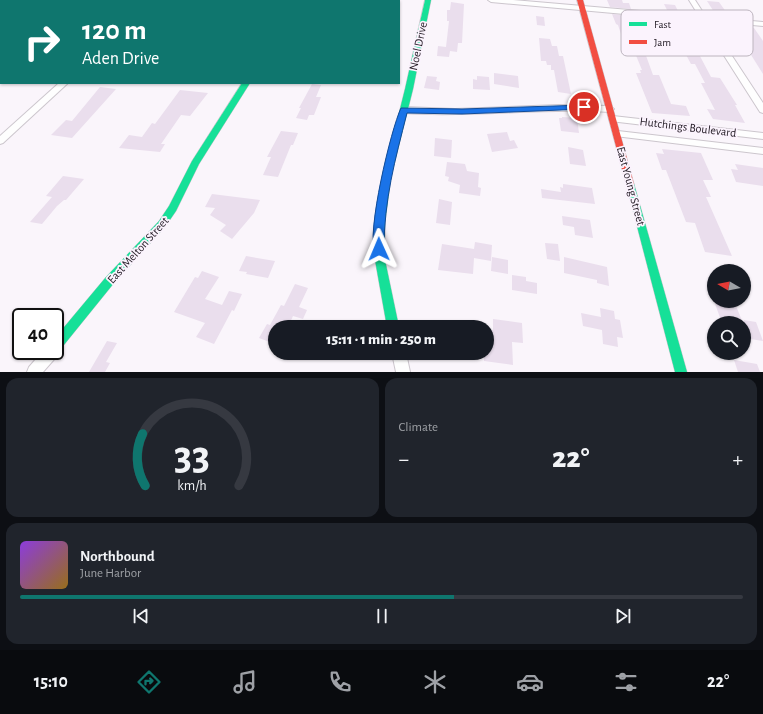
<!DOCTYPE html>
<html lang="en">
<head>
<meta charset="utf-8">
<style>
  body { margin:0; font-family:"Alegreya Sans",sans-serif; background:#20242c; color:#f1f3f6; height:100vh; display:flex; flex-direction:column; font-size:15px; white-space:nowrap }
  * { box-sizing:border-box; margin:0 }
  p { font-size:13px; color:#9ea1a6 }
  .icon { flex:none; width:22px; height:22px; fill:none; stroke:currentColor; stroke-width:2; stroke-linecap:round; stroke-linejoin:round }
  .map { position:relative; height:372px; overflow:hidden }
  .side { display:flex; flex-direction:column; gap:6px; padding:6px; background:#0d0f14; flex:1 }
  .side>* { flex:none }
  .hud { position:absolute; left:0px; top:0px; width:400px; height:84px; box-shadow:0 1px 3px #0004; background:#0f766e; color:#fff; overflow:hidden }
  .needle { width:26px; rotate:280deg }
  .buttons { position:absolute; left:707px; top:264px; display:grid; gap:8px }
  .buttons a { display:grid; place-items:center; width:44px; height:44px; border-radius:50%; background:#171b24; box-shadow:0 1px 3px #0004; font-size:20px }
  .speed { position:absolute; left:12px; top:308px; display:flex; gap:8px; font-size:20px; font-weight:700; text-align:center }
  .speed>* { display:grid; place-content:center; width:52px; height:52px; border-radius:50%; background:#171b24; box-shadow:0 1px 3px #0004; line-height:1 }
  .speed .limit { border:2px solid #111; border-radius:6px; background:#fff; color:#111 }
  .pin { position:absolute; display:grid; place-items:center; width:34px; height:34px; color:#fff; margin:-17px; border:2px solid #fff; border-radius:50%; box-shadow:0 1px 4px #0007 }
  .me { position:absolute; width:44px; margin:-22px; rotate:359deg; stroke-linejoin:round; filter:drop-shadow(0 0 3px #0008) }
  .turn { display:flex; align-items:center; gap:14px; height:84px; padding:0 16px; font-size:18px }
  .turn .icon { width:52px; height:52px; stroke-width:2.5 }
  .turn b { display:block; font-size:28px; line-height:34px }
  .big { font-size:30px; font-weight:800; line-height:1.1 }
  .side .card { flex:1; display:flex; flex-direction:column; justify-content:center; gap:6px; min-width:0; padding:0 14px; border-radius:12px; background:#20242c }
  .side .dial { align-items:center; gap:0 }
  .dial svg { height:104px; overflow:visible; fill:none; stroke:#363941; stroke-width:7; stroke-linecap:round; text-anchor:middle }
  .dial text { fill:#f1f3f6; stroke:none }
  .song { display:flex; align-items:center; gap:12px }
  .cover { width:48px; height:48px; border-radius:6px; background:linear-gradient(135deg,hsl(270 70% 55%),hsl(40 70% 35%)) }
  .played { height:4px; border-radius:2px; background:linear-gradient(90deg,#0f766e 60%,#363941 60%) }
  .keys { display:flex; justify-content:space-around; direction:ltr }
  .heat { display:flex; justify-content:space-between; align-items:center; font-size:22px; direction:ltr }
  .side .tiles { flex:1; display:grid; gap:6px; grid-template-columns:1fr 1fr }
  .card:last-child { grid-column:span 2 }
  .trip { position:absolute; left:268px; top:320px; width:226px; height:40px; border-radius:20px; background:#171b24; box-shadow:0 1px 3px #0004; font-weight:800; line-height:40px; text-align:center }
  .dock { display:flex; height:64px; justify-content:space-around; align-items:center; background:#090b0e; color:#9ea1a6 }
  .dock .icon { width:28px; height:28px }
  .dock .selected { color:#0f766e }
  .dock b { font-size:18px; color:#f1f3f6 }
  .map>svg:first-child { display:block }
  .building { fill:#eadeed }
  .lines { fill:none; stroke-linecap:round; stroke-linejoin:round }
  .street-casing { stroke:#ccc6cd; stroke-width:2 }
  .fast-casing { stroke:#ccc6cd; stroke-width:1 }
  .jam-casing { stroke:#ccc6cd; stroke-width:1 }
  .street { fill:#fefefe; fill-rule:evenodd }
  .fast { fill:#16e098; fill-rule:evenodd }
  .jam { fill:#f24e42; fill-rule:evenodd }
  .route { fill:#1a73e8; stroke:#114b97 }
  .labels { text-anchor:middle; dominant-baseline:central; stroke-width:3.5; stroke-linejoin:round; paint-order:stroke }
  .street-label { font-size:12px; fill:#28212a; stroke:#fbf3fd }
  .key { fill:#fbf3fd; stroke:#bcb4be; stroke-width:1 }
  .key-label { font-size:11px; fill:#28212a }
</style>
</head>
<body>
<div class="map">
<svg width="763" height="372" viewBox="0 0 763 372">
  <rect width="100%" height="100%" fill="#faf5fb"/>
  <g class="building">
    <polygon points="607,0 622,0 623,3 629,3 631,9 610,7"/>
    <polygon points="707,1 719,2 729,16 716,15"/>
    <polygon points="451,2 464,4 462,43 458,43 457,52 450,51 449,57 437,56 438,46 446,47 449,21 447,21 447,10 450,10"/>
    <polygon points="664,4 675,5 679,13 668,12"/>
    <polygon points="612,14 634,16 635,20 668,22 674,22 672,20 684,21 689,31 687,31 692,41 711,77 720,78 737,105 735,105 745,123 713,119 707,109 715,110 701,83 705,83 695,64 691,64 678,40 654,37 656,41 640,39 653,75 659,75 671,104 686,106 690,116 652,113 636,73 641,73 640,70 642,70 635,53 627,52 618,25 616,24"/>
    <polygon points="536,16 544,17 545,26 537,25"/>
    <polygon points="733,26 754,28 763,41 763,74"/>
    <polygon points="539,38 550,39 552,46 557,46 559,56 563,56 571,94 558,92 554,70 551,70 551,65 547,65 546,61 541,61"/>
    <polygon points="494,73 518,76 519,88 494,84"/>
    <polygon points="427,76 437,77 436,81 440,82 439,90 424,88"/>
    <polygon points="477,76 489,77 490,90 473,89 473,79 477,80"/>
    <polygon points="312,84 321,85 316,97 321,97 314,115 309,115 307,120 296,118 301,108 299,108"/>
    <polygon points="100,87 116,89 72,138 51,135 66,120 72,121"/>
    <polygon points="180,90 208,93 190,116 181,115 161,144 165,144 160,152 119,148 129,135 142,137 152,123 155,124"/>
    <polygon points="562,117 577,118 579,133 561,131 559,118 562,118"/>
    <polygon points="281,131 298,133 293,145 291,145 278,177 263,175 271,157 267,157"/>
    <polygon points="507,132 510,141 514,140 518,148 492,152 487,134"/>
    <polygon points="435,138 452,140 451,158 434,156"/>
    <polygon points="568,147 583,150 586,166 570,164"/>
    <polygon points="662,149 701,153 713,180 703,180 711,197 706,197 732,256 705,252 695,223 686,222 666,170 662,170 656,153 664,154"/>
    <polygon points="447,162 465,164 467,171 479,173 478,187 481,188 480,196 459,193 460,185 448,181 449,177 445,176"/>
    <polygon points="735,164 763,168 763,186 736,182 731,169 738,170"/>
    <polygon points="63,176 84,179 66,200 64,200 57,206 42,224 30,222 52,197 46,196"/>
    <polygon points="563,184 592,188 595,204 542,198 541,189 561,192 560,187 563,188"/>
    <polygon points="212,194 260,200 254,213 232,239 220,231 226,225 210,215 215,208 205,207"/>
    <polygon points="439,199 452,202 450,225 436,223"/>
    <polygon points="562,216 590,220 593,238 575,235 574,227 563,225"/>
    <polygon points="475,242 492,245 491,261 474,258 473,274 438,270 442,244 474,249"/>
    <polygon points="545,243 558,244 560,261 547,259"/>
    <polygon points="246,256 275,261 268,278 246,274 247,272 239,271"/>
    <polygon points="492,257 508,260 508,274 491,271"/>
    <polygon points="564,257 607,267 609,286 597,283 597,280 564,273"/>
    <polygon points="202,271 219,277 205,299 222,305 229,291 242,294 234,311 232,310 214,344 196,337 205,323 174,312 195,277 198,278"/>
    <polygon points="512,275 526,277 526,281 537,283 537,294 512,290"/>
    <polygon points="295,284 308,288 299,307 307,310 303,319 293,316 288,327 275,327 275,344 259,338 267,324 270,325 281,305 284,306"/>
    <polygon points="714,301 734,301 743,323 722,323"/>
    <polygon points="600,308 614,311 615,319 620,320 623,338 617,337 618,347 603,344 602,330 583,326 581,313 601,317"/>
    <polygon points="493,319 522,323 523,343 512,342 513,365 484,361 484,353 487,353 487,329 493,330"/>
    <polygon points="744,320 756,322 763,341 744,338"/>
    <polygon points="107,341 117,343 106,362 110,363 105,372 89,372"/>
    <polygon points="734,360 757,364 760,372 738,372"/>
  </g>
  <g class="lines">
    <g class="street-casing">
      <g id="street">
        <rect x="296" y="0" width="6" height="1"/>
        <polygon points="488,0 513,0 699,16 689,0 695,0 706,17 763,22 763,26 709,21 763,103 763,113 760,112 702,21 491,2"/>
        <rect x="0" y="7" width="1" height="5"/>
        <polygon points="59,83 68,83 3,143 0,144 0,136"/>
        <path d="M559,105L610,106L614,109L610,112C541,107 473,118 404,113L400,110L404,107L455,109Z"/>
        <polygon points="613,116 763,133 763,139 610,121 609,119"/>
        <polygon points="618,131 763,148 763,154 615,136 614,134"/>
        <polygon points="55,346 59,351 57,356 43,372 27,372 29,367 43,351 55,351"/>
        <polygon points="392,353 406,353 410,372 396,372"/>
      </g>
    </g>
    <g class="fast-casing">
      <g id="fast">
        <polygon points="425,0 431,0 413,89 391,177 385,222 385,260 399,327 387,327 375,260 375,222 383,177 405,89"/>
        <polygon points="242,83 250,83 199,164 176,211 165,227 114,283 59,351 55,353 51,351 55,351 55,338 106,277 159,221 169,206 192,161"/>
        <polygon points="630,181 633,182 634,184 687,372 675,372 626,184 627,182"/>
      </g>
    </g>
    <g class="jam-casing">
      <polygon id="jam" points="577,0 583,0 634,184 633,186 627,186 626,184"/>
    </g>
    <use href="#street" class="street"/>
    <use href="#fast" class="fast"/>
    <use href="#jam" class="jam"/>
  </g>
  <path class="route" d="M584,105L587,107L586,109L462,114L407,113C395,160 384,200 384,249L379,254L375,253C366,233 391,129 401,108L462,109Z"/>
  <g class="labels">
    <g class="street-label">
      <text transform="translate(418 46) rotate(-78)">Noel Drive</text>
      <text transform="translate(688 127) rotate(7)">Hutchings Boulevard</text>
      <text transform="translate(631 186) rotate(75)">East Young Street</text>
      <text transform="translate(138 250) rotate(-48)">East Melton Street</text>
    </g>
  </g>
  <rect x="621" y="10" width="132" height="46" rx="6" class="key"/>
  <rect x="629" y="22" width="18" height="4" fill="#16e098"/>
  <rect x="629" y="40" width="18" height="4" fill="#f24e42"/>
  <g class="key-label">
    <text x="654" y="28">Fast</text>
    <text x="654" y="46">Jam</text>
  </g>
</svg>
<div class="buttons">
<a><svg class="needle" viewBox="-14 -14 28 28"><path d="M0-13l5 13h-10z" fill="#e53935"/><path d="M0 13l5-13h-10z" fill="#9ea1a6"/></svg></a>
<a><svg class="icon" aria-label="search" viewBox="0 0 24 24"><circle cx="10" cy="10" r="6"/><path d="M15 15l6 6"/></svg></a>
</div>
<div class="speed"><div class="limit">40</div></div>
<div class="pin" style="left:584px;top:107px;background:#d93025"><svg class="icon" aria-label="arrive" viewBox="0 0 24 24"><path d="M6 21V4h12l-3 4 3 4H6"/></svg></div>
<svg class="me" style="left:379px;top:249px" viewBox="-20 -20 40 40"><path d="M0-17L14 15 0 8-14 15z" fill="#1a73e8" stroke="#fff" stroke-width="4"/></svg>
<div class="trip">15:11 · 1 min · 250 m</div>
<div class="hud">
<div class="turn"><svg class="icon" aria-label="right" viewBox="0 0 24 24"><path d="M7 20v-9h11M14 6l5 5-5 5"/></svg><div><b>120 m</b>Aden Drive</div></div>
</div>
</div>
<section class="side">
<div class="tiles">
<div class="card dial"><svg viewBox="0 0 100 80">
<path d="M14 69A42 42 0 1 1 86 69"/>
<path d="M14 69A42 42 0 0 1 12 29" stroke="#0f766e"/>
<text x="50" y="56" font-size="32" font-weight="700">33</text>
<text x="50" y="72" font-size="11">km/h</text>
</svg></div>
<div class="card"><p>Climate</p>
<div class="heat"><a>−</a><b class="big">22°</b><a>+</a></div>
</div>
<div class="card">
<div class="song"><i class="cover"></i><div><b>Northbound</b><p>June Harbor</p></div></div>
<div class="played"></div>
<div class="keys"><svg class="icon" aria-label="previous" viewBox="0 0 24 24"><path d="M18 5L8 12l10 7zM5 5v14"/></svg><svg class="icon" aria-label="pause" viewBox="0 0 24 24"><path d="M8 5v14M16 5v14"/></svg><svg class="icon" aria-label="next" viewBox="0 0 24 24"><path d="M6 5l10 7-10 7zM19 5v14"/></svg></div>
</div>
</div>
</section>
<nav class="dock">
<b>15:10</b>
<svg class="icon selected" aria-label="directions" viewBox="0 0 24 24"><path d="M12 3l9 9-9 9-9-9zM9 14v-3h6M13 9l2 2-2 2"/></svg>
<svg class="icon" aria-label="music" viewBox="0 0 24 24"><path d="M9 18V5l10-2v13"/><circle cx="6" cy="18" r="3"/><circle cx="16" cy="16" r="3"/></svg>
<svg class="icon" aria-label="phone" viewBox="0 0 24 24"><path d="M5 4h4l2 5-3 2q2 4 5 5l2-3 5 2v4C11 20 4 13 5 4z"/></svg>
<svg class="icon" aria-label="climate" viewBox="0 0 24 24"><path d="M12 3v18M4 7l16 10M4 17L20 7"/></svg>
<svg class="icon" aria-label="car" viewBox="0 0 24 24"><path d="M5 17H2v-5l4-1 3-4h7l3 4 3 1v5h-3M9 17h6M6 11h13"/><circle cx="7" cy="17" r="2"/><circle cx="17" cy="17" r="2"/></svg>
<svg class="icon" aria-label="filters" viewBox="0 0 24 24"><path d="M4 7h16M4 17h16"/><circle cx="9" cy="7" r="2"/><circle cx="15" cy="17" r="2"/></svg>
<b>22°</b>
</nav>
</body>
</html>
